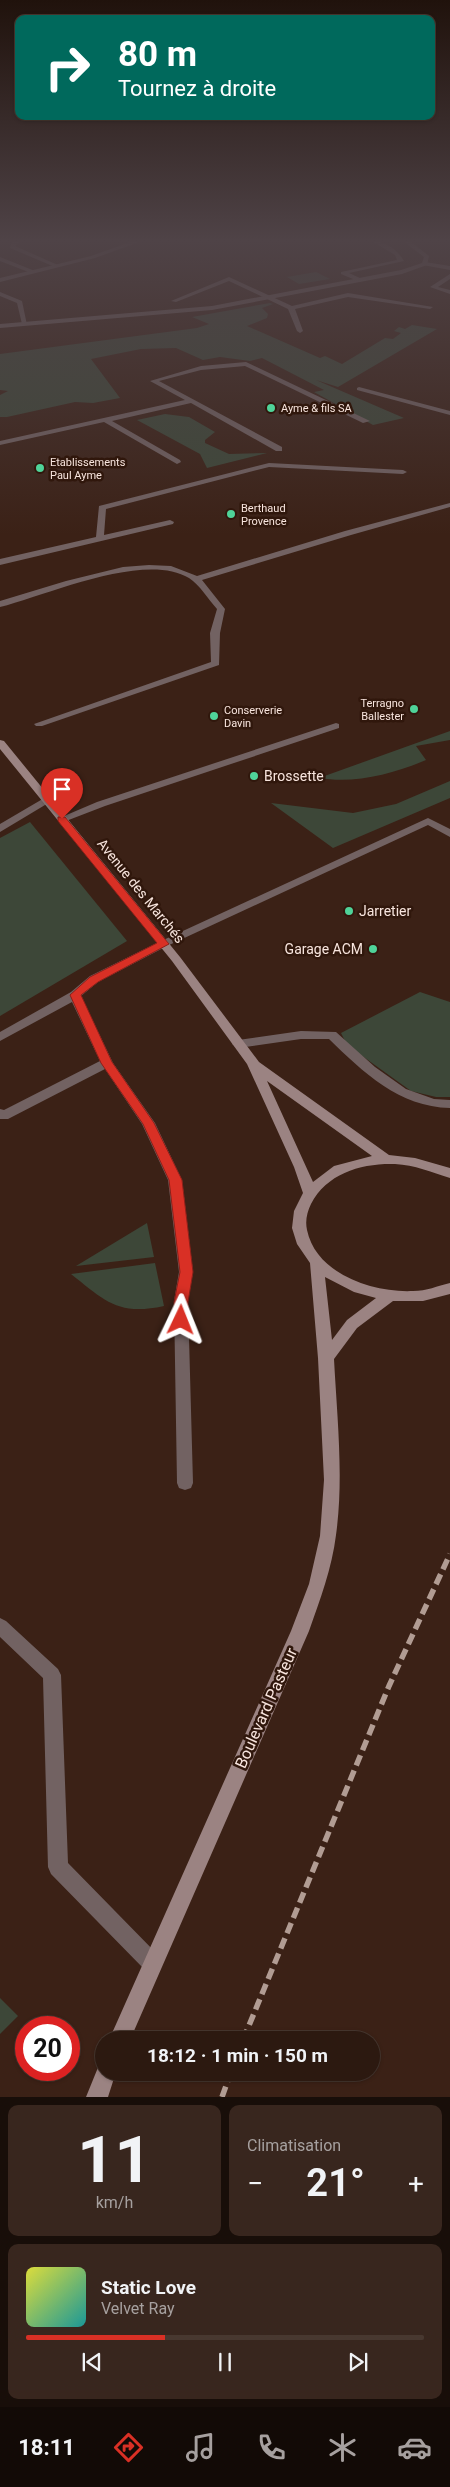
<!DOCTYPE html>
<html lang="fr">
<head>
<meta charset="utf-8">
<style>
  body { margin:0; font-family:Roboto,sans-serif; background:#38261e; color:#f1f3f6; height:100vh; display:flex; flex-direction:column; font-size:19px; white-space:nowrap }
  * { box-sizing:border-box; margin:0 }
  p { font-size:16px; color:#a6a09f }
  .icon { flex:none; width:28px; height:28px; fill:none; stroke:currentColor; stroke-width:2; stroke-linecap:round; stroke-linejoin:round }
  .map { position:relative; height:2097px; overflow:hidden }
  .sheet { display:flex; flex-direction:column; gap:8px; padding:8px; background:#180e09; flex:1 }
  .sheet>* { flex:none }
  .guide { position:absolute; left:15px; top:15px; width:420px; height:105px; border-radius:10px; box-shadow:0 1px 4px #0004,0 0 0 1px #483830; background:#00695c; color:#fff; overflow:hidden }
  .speed { position:absolute; left:15px; top:2016px; display:flex; gap:10px; font-size:25px; font-weight:700; text-align:center }
  .speed>* { display:grid; place-content:center; width:65px; height:65px; border-radius:50%; background:#2c1910; box-shadow:0 1px 4px #0004,0 0 0 1px #483830; line-height:1 }
  .speed .limit { border:8px solid #d22; background:#fff; color:#111 }
  .pin { position:absolute; display:grid; place-items:center; width:42px; height:42px; color:#fff; margin:-51px -21px; border-radius:50% 50% 50% 0; rotate:-45deg; box-shadow:0 0 5px #0007 }
  .pin .icon { rotate:45deg }
  .me { position:absolute; width:55px; margin:-28px; rotate:2deg; stroke-linejoin:round; filter:drop-shadow(0 0 4px #0008) }
  .turn { display:flex; align-items:center; gap:18px; height:105px; padding:0 20px; font-size:22px }
  .turn .icon { width:65px; height:65px; stroke-width:2.5 }
  .turn b { display:block; font-size:35px; line-height:42px }
  .big { font-size:38px; font-weight:700; line-height:1.1 }
  .sheet .card { flex:1; display:flex; flex-direction:column; justify-content:center; gap:8px; min-width:0; padding:0 18px; border-radius:10px; background:#38261e }
  .sheet .dial { align-items:center; gap:0 }
  .dial b { font-size:65px; line-height:1 }
  .song { display:flex; align-items:center; gap:15px }
  .cover { width:60px; height:60px; border-radius:8px; background:linear-gradient(135deg,hsl(60 70% 55%),hsl(180 70% 35%)) }
  .played { height:5px; border-radius:2px; background:linear-gradient(90deg,#d93025 35%,#483830 35%) }
  .keys { display:flex; justify-content:space-around; direction:ltr }
  .heat { display:flex; justify-content:space-between; align-items:center; font-size:28px; direction:ltr }
  .sheet .tiles { flex:1; display:grid; gap:8px; grid-template-columns:1fr 1fr }
  .card:last-child { grid-column:span 2 }
  .trip { position:absolute; left:95px; top:2031px; width:285px; height:50px; border-radius:25px; background:#2c1910; box-shadow:0 1px 4px #0004,0 0 0 1px #483830; font-weight:700; line-height:50px; text-align:center }
  .dock { display:flex; height:80px; justify-content:space-around; align-items:center; background:#120a06; color:#a6a09f }
  .dock .icon { width:35px; height:35px }
  .dock .selected { color:#d93025 }
  .dock b { font-size:22px; color:#f1f3f6 }
  .map>svg:first-child { display:block }
  .green { fill:#3d4738 }
  .lines { fill:none; stroke-linecap:round; stroke-linejoin:round }
  .lane { fill:#726262; fill-rule:evenodd }
  .street { fill:#726262; fill-rule:evenodd }
  .secondary { fill:#9b8382; fill-rule:evenodd }
  .rail { stroke:#b19c93; stroke-width:5.5; stroke-dasharray:11 5.5; stroke-linecap:butt }
  .route { fill:#d93025; stroke:#8d1f18 }
  .poi-dot { fill:#4fd399; stroke:#30170c; stroke-width:2 }
  .labels { text-anchor:middle; dominant-baseline:central; stroke-width:5; stroke-linejoin:round; paint-order:stroke }
  .far-poi-label { font-size:11px; fill:#f8e5de; stroke:#30170c; text-anchor:start }
  .poi-label { font-size:14px; fill:#f8e5de; stroke:#30170c; text-anchor:start }
  .street-label { font-size:14px; fill:#f8e5de; stroke:#30170c }
  .near-street-label { font-size:16px; fill:#f8e5de; stroke:#30170c }
</style>
</head>
<body>
<div class="map">
<svg width="450" height="2097" viewBox="0 0 450 2097">
  <rect width="100%" height="100%" fill="#3b2116"/>
  <g class="green">
    <polygon points="316,272 330,279 299,284 287,277"/>
    <polygon points="270,303 273,304 262,308 268,314 267,318 247,326 320,358 325,356 342,364 385,338 393,339 401,333 394,331 399,327 405,329 412,325 437,329 338,387 316,380 404,418 373,425 314,392 324,390 262,358 250,361 220,357 203,360 176,348 141,349 91,359 120,398 93,403 75,402 7,417 0,417 0,395 8,391 0,390 0,354 197,328 209,324 192,317"/>
    <polygon points="165,414 189,417 215,432 205,440 205,443 229,454 267,453 207,468 200,454 137,420"/>
    <path d="M450,731V740L416,746L426,760C393,774 355,784 319,778Z"/>
    <polygon points="450,781 450,798 333,848 271,803 353,813 396,804"/>
    <polygon points="30,822 127,941 0,1016 0,838"/>
    <polygon points="420,992 450,1002 450,1097 436,1097 411,1091 347,1045 341,1033"/>
    <polygon points="147,1223 154,1257 76,1266"/>
    <path d="M155,1263L164,1306C118,1316 105,1301 71,1274Z"/>
    <polygon points="0,1998 18,2016 0,2034"/>
  </g>
  <g class="lines">
    <g class="lane">
      <polygon points="12,241 20,241 15,246 60,266 55,267 10,248"/>
      <path d="M372,241C385,241 398,250 404,261L349,273L362,279L360,282L341,274V272L397,260L395,255Z"/>
      <polygon points="0,257 35,271 36,272 31,273 0,261"/>
      <polygon points="425,262 450,266 450,270 423,265"/>
      <polygon points="450,274 450,279 438,287 450,290 450,294 430,287"/>
      <polygon points="229,277 292,306 348,293 433,307 430,309 348,297 295,309 303,331 300,333 297,331 288,309 229,281 176,302 171,301"/>
      <polygon points="0,292 22,301 27,325 22,324 17,303 0,296"/>
      <polygon points="246,362 370,421 363,423 245,366 201,370 159,381 282,447 282,451 276,451 191,403 112,421 180,460 181,462 177,464 104,422 0,445 0,441 185,400 150,381 201,366"/>
      <polygon points="359,387 450,411 450,415 357,390 357,388"/>
      <polygon points="269,463 403,470 407,472 403,474 269,467 106,509 104,535 170,520 174,522 173,524 0,565 0,559 96,537 99,506"/>
      <path d="M450,503V507L351,535L202,580L225,609L220,633L219,665L42,726H36L34,724L211,662L210,633L217,609C208,599 200,585 189,578C145,551 47,595 0,607V601L66,581L123,567L149,565L171,566L197,576L345,531Z"/>
      <polygon points="336,723 339,724 339,728 105,806 66,821 62,822 57,819 97,802"/>
      <polygon points="46,797 51,800 50,802 0,832 0,824"/>
      <polygon points="428,818 450,829 450,837 428,825 167,946 98,982 81,996 113,1063 155,1123 182,1180 193,1272 188,1301 193,1483 191,1488 185,1490 179,1488 177,1483 174,1301 179,1272 168,1180 142,1124 105,1069 8,1119 0,1119 0,1109 4,1110 100,1061 72,1002 0,1041 0,1032 71,992 90,976 159,942"/>
      <path d="M301,1031L336,1032L375,1067L406,1089L434,1099L450,1100V1108C399,1107 363,1072 329,1039H301L238,1048L232,1044L238,1040Z"/>
      <polygon points="0,1618 6,1621 58,1669 61,1675 68,1863 159,1956 162,1963 159,1970 152,1973 145,1970 51,1874 48,1867 43,1678 0,1637"/>
    </g>
    <g class="street">
      <polygon points="133,241 142,241 95,258 0,282 0,278 91,256"/>
      <polygon points="403,241 410,241 429,256 427,265 402,274 212,310 0,328 0,324 212,306 401,270 422,263 424,257"/>
    </g>
    <g class="secondary">
      <path d="M0,740L4,741L180,957L259,1062L389,1155L415,1158L450,1168V1178C431,1172 415,1165 395,1164C362,1163 327,1173 311,1204C307,1212 305,1221 307,1230C316,1274 373,1293 413,1291C427,1291 437,1286 450,1283V1294L423,1301H393L357,1328L334,1359C337,1417 344,1477 336,1535C332,1568 320,1600 309,1631L130,2040H109L291,1631L309,1584L320,1536L324,1480L318,1358L310,1263L297,1244L292,1228L294,1211L303,1193L294,1167L247,1064L172,961L0,749ZM267,1081L372,1156L334,1166L313,1182ZM325,1277L354,1292L376,1298L347,1320L332,1340Z"/>
      <polygon points="104,2062 104,2072 116,2072 108,2097 86,2097 99,2065"/>
    </g>
    <g class="rail">
      <polyline points="243,2040 389,1686 450,1554"/>
      <polyline points="222,2097 231,2072"/>
    </g>
  </g>
  <linearGradient id="sky" x2="0" y2="1"><stop stop-color="#20120c"/><stop offset="0.45" stop-color="#4f4347"/><stop offset="1" stop-color="#4f4347" stop-opacity="0"/></linearGradient>
  <rect width="450" height="535" fill="url(#sky)"/>
  <polygon class="route" points="58,817 65,817 169,944 98,982 81,995 112,1062 154,1123 182,1180 193,1272 188,1302 188,1320 181,1325 175,1320 174,1302 180,1272 169,1180 143,1124 101,1063 70,995 90,977 157,943 58,821"/>
  <g class="poi-dot">
    <circle cx="271" cy="408" r="5"/>
    <circle cx="40" cy="468" r="5"/>
    <circle cx="231" cy="514" r="5"/>
    <circle cx="414" cy="709" r="5"/>
    <circle cx="214" cy="716" r="5"/>
    <circle cx="254" cy="776" r="5"/>
    <circle cx="349" cy="911" r="5"/>
    <circle cx="373" cy="949" r="5"/>
  </g>
  <g class="labels">
    <g class="far-poi-label">
      <text x="281" y="408">Ayme &amp; fils SA</text>
      <text x="50" y="462">Etablissements<tspan x="50" dy="13">Paul Ayme</tspan></text>
      <text x="241" y="508">Berthaud<tspan x="241" dy="13">Provence</tspan></text>
      <text x="404" y="703" text-anchor="end">Terragno<tspan x="404" dy="13">Ballester</tspan></text>
      <text x="224" y="710">Conserverie<tspan x="224" dy="13">Davin</tspan></text>
    </g>
    <g class="poi-label">
      <text x="264" y="776">Brossette</text>
      <text x="359" y="911">Jarretier</text>
      <text x="363" y="949" text-anchor="end">Garage ACM</text>
    </g>
    <g class="street-label">
      <text transform="translate(141 891) rotate(51)">Avenue des Marchés</text>
    </g>
    <g class="near-street-label">
      <text transform="translate(266 1708) rotate(-66)">Boulevard Pasteur</text>
    </g>
  </g>
</svg>
<div class="speed"><div class="limit">20</div></div>
<div class="pin" style="left:62px;top:819px;background:#d93025"><svg class="icon" aria-label="arrive" viewBox="0 0 24 24"><path d="M6 21V4h12l-3 4 3 4H6"/></svg></div>
<svg class="me" style="left:181px;top:1320px" viewBox="-20 -20 40 40"><path d="M0-17L14 15 0 8-14 15z" fill="#d93025" stroke="#fff" stroke-width="4"/></svg>
<div class="trip">18:12 · 1 min · 150 m</div>
<div class="guide">
<div class="turn"><svg class="icon" aria-label="right" viewBox="0 0 24 24"><path d="M7 20v-9h11M14 6l5 5-5 5"/></svg><div><b>80 m</b>Tournez à droite</div></div>
</div>
</div>
<section class="sheet">
<div class="tiles">
<div class="card dial"><b>11</b><p>km/h</p></div>
<div class="card"><p>Climatisation</p>
<div class="heat"><a>−</a><b class="big">21°</b><a>+</a></div>
</div>
<div class="card">
<div class="song"><i class="cover"></i><div><b>Static Love</b><p>Velvet Ray</p></div></div>
<div class="played"></div>
<div class="keys"><svg class="icon" aria-label="previous" viewBox="0 0 24 24"><path d="M18 5L8 12l10 7zM5 5v14"/></svg><svg class="icon" aria-label="pause" viewBox="0 0 24 24"><path d="M8 5v14M16 5v14"/></svg><svg class="icon" aria-label="next" viewBox="0 0 24 24"><path d="M6 5l10 7-10 7zM19 5v14"/></svg></div>
</div>
</div>
</section>
<nav class="dock">
<b>18:11</b>
<svg class="icon selected" aria-label="directions" viewBox="0 0 24 24"><path d="M12 3l9 9-9 9-9-9zM9 14v-3h6M13 9l2 2-2 2"/></svg>
<svg class="icon" aria-label="music" viewBox="0 0 24 24"><path d="M9 18V5l10-2v13"/><circle cx="6" cy="18" r="3"/><circle cx="16" cy="16" r="3"/></svg>
<svg class="icon" aria-label="phone" viewBox="0 0 24 24"><path d="M5 4h4l2 5-3 2q2 4 5 5l2-3 5 2v4C11 20 4 13 5 4z"/></svg>
<svg class="icon" aria-label="climate" viewBox="0 0 24 24"><path d="M12 3v18M4 7l16 10M4 17L20 7"/></svg>
<svg class="icon" aria-label="car" viewBox="0 0 24 24"><path d="M5 17H2v-5l4-1 3-4h7l3 4 3 1v5h-3M9 17h6M6 11h13"/><circle cx="7" cy="17" r="2"/><circle cx="17" cy="17" r="2"/></svg>
</nav>
</body>
</html>
